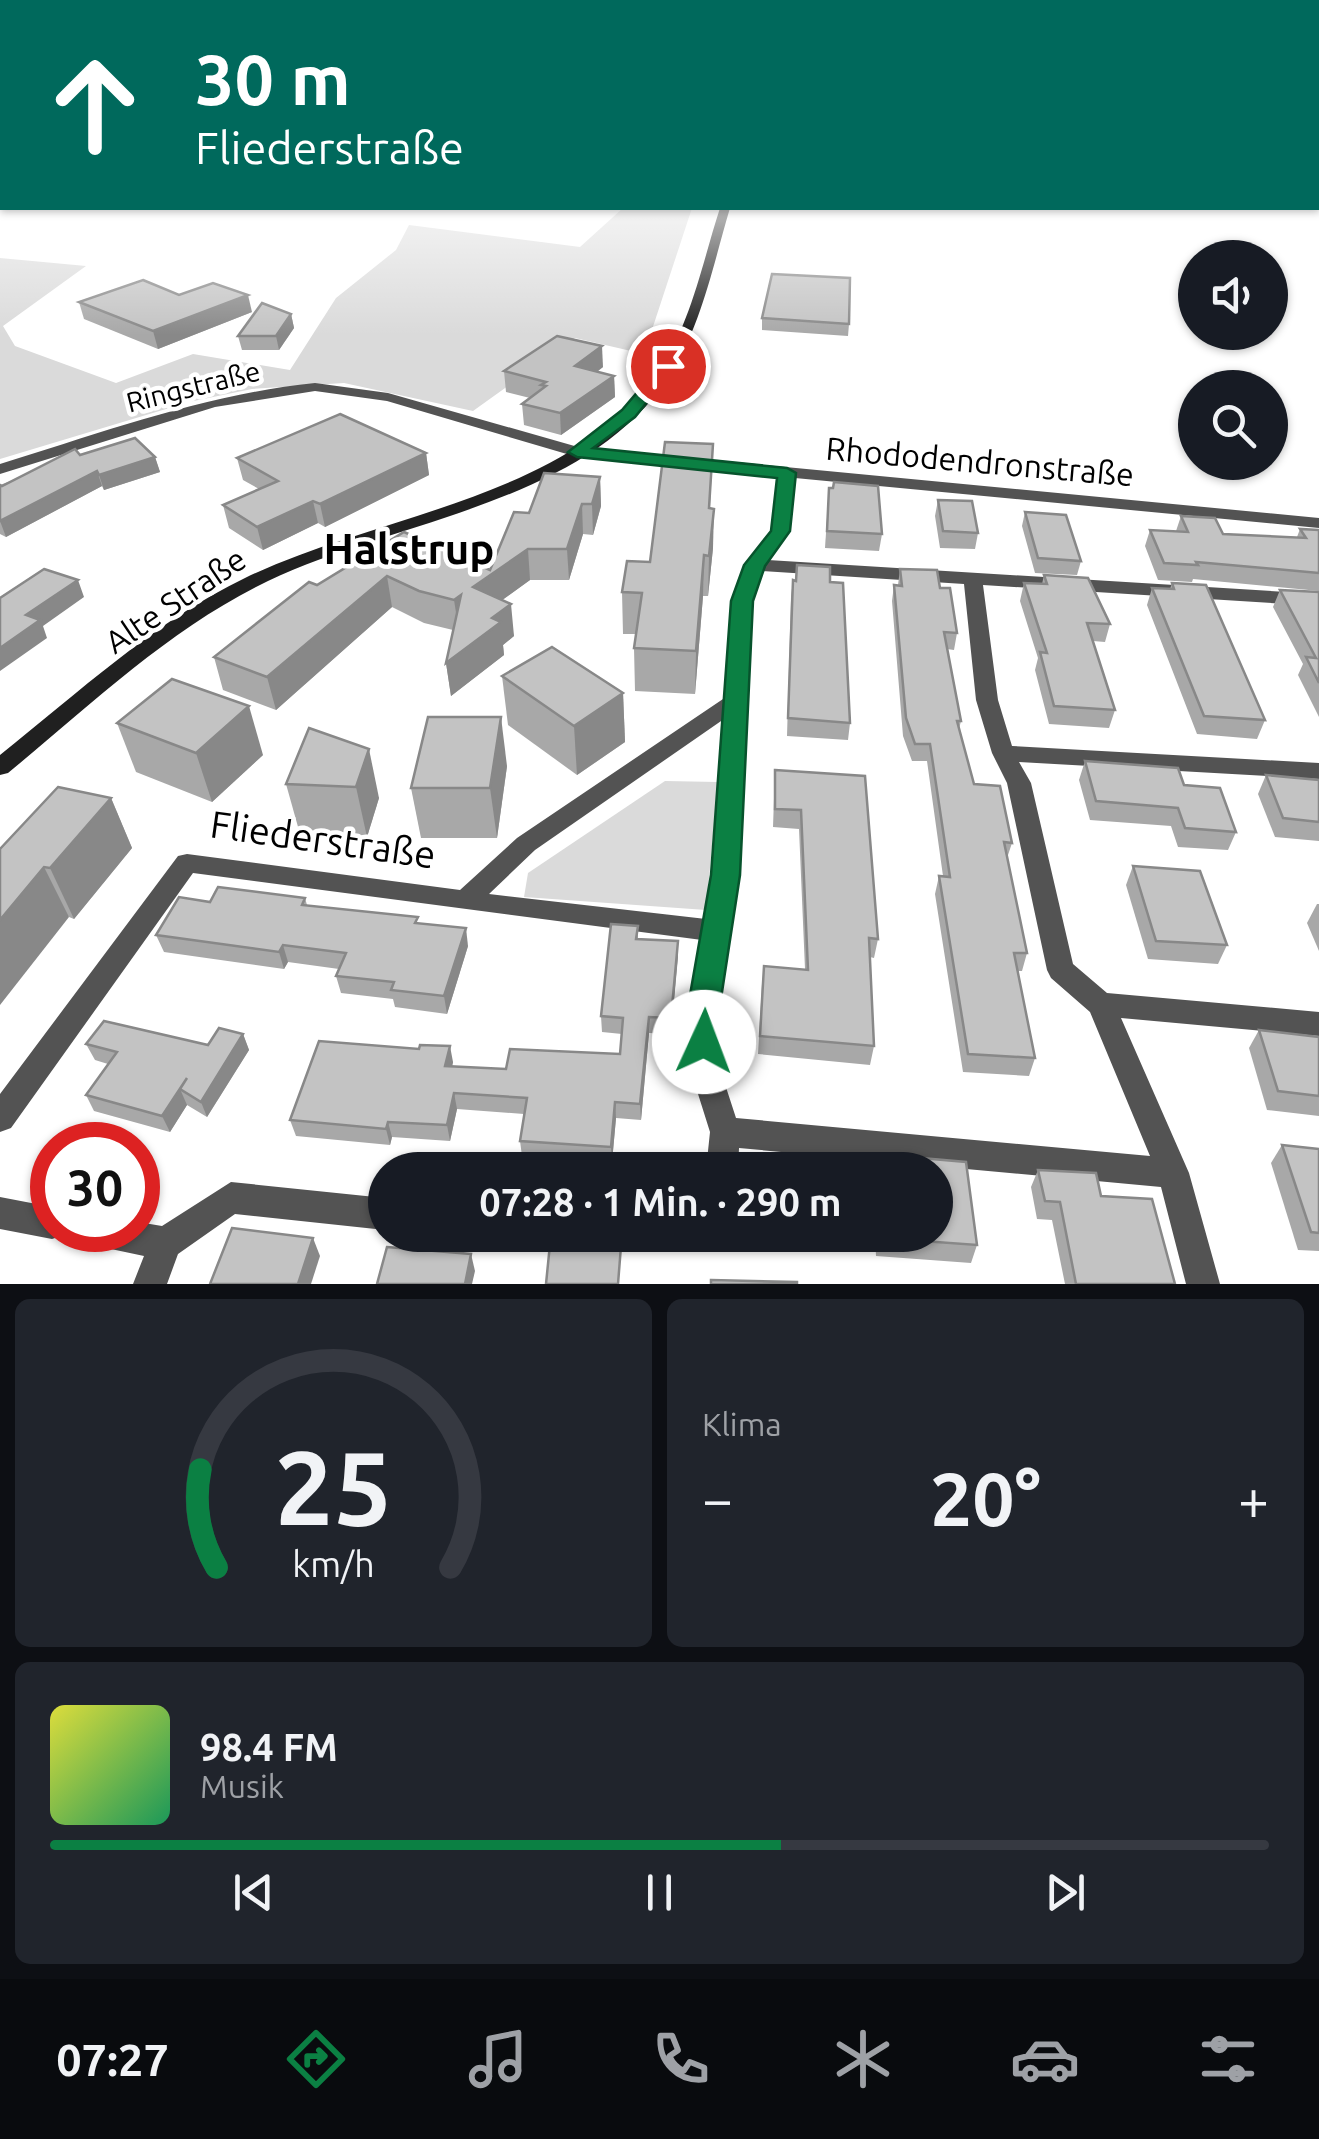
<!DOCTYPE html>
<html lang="de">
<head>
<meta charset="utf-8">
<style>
  body { margin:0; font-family:Ubuntu,sans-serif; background:#20242c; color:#f1f3f6; height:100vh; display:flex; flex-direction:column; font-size:38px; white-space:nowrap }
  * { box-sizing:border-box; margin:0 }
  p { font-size:32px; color:#9ea1a6 }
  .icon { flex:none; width:55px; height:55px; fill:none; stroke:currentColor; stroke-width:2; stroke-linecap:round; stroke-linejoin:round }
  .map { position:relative; height:1284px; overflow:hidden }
  .drawer { display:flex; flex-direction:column; gap:15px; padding:15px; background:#0d0f14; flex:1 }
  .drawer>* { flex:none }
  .banner { position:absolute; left:0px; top:0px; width:1320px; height:210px; box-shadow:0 2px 8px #0004; background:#00695c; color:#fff; overflow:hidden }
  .tools { position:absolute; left:1178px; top:240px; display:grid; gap:20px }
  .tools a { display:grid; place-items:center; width:110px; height:110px; border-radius:50%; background:#171b24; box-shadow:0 2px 8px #0004; font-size:50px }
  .speed { position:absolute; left:30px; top:1122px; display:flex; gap:20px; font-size:50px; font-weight:700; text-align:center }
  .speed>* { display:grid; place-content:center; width:130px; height:130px; border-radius:50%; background:#171b24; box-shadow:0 2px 8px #0004; line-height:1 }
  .speed .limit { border:15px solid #d22; background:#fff; color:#111 }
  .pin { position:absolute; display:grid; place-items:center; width:85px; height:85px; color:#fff; margin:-42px; border:5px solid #fff; border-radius:50%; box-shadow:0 2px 10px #0007 }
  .me { position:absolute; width:110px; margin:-55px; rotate:2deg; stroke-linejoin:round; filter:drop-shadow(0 0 8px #0008) }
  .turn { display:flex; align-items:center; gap:35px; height:210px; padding:0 30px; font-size:45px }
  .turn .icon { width:130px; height:130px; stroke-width:2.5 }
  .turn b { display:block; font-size:70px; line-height:85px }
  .big { font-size:75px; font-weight:700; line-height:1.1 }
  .drawer .card { flex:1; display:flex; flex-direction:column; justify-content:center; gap:15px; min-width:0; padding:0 35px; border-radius:15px; background:#20242c }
  .drawer .dial { align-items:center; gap:0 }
  .dial svg { height:260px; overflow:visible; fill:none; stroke:#363941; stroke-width:7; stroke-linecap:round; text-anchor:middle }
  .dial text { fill:#f1f3f6; stroke:none }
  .song { display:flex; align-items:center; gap:30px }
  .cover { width:120px; height:120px; border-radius:15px; background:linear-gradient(135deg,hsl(60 70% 55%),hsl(150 70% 35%)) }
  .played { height:10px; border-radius:5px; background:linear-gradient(90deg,#0b8043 60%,#363941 60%) }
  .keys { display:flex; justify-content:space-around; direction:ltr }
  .heat { display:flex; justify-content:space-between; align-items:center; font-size:55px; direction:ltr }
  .drawer .tiles { flex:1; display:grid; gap:15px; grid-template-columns:1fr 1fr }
  .card:last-child { grid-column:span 2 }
  .trip { position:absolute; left:368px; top:1152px; width:585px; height:100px; border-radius:50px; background:#171b24; box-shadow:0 2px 8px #0004; font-weight:700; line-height:100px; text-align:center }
  .dock { display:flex; height:160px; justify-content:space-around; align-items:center; background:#090b0e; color:#9ea1a6 }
  .dock .icon { width:70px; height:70px }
  .dock .current { color:#0b8043 }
  .dock b { font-size:45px; color:#f1f3f6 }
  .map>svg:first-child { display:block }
  .green { fill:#dadada }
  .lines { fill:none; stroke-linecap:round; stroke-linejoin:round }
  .street { fill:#535353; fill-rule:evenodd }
  .secondary { fill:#202020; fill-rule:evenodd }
  .wall { fill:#a8a8a8 }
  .shaded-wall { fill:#888 }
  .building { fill:#c3c3c3; stroke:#888; stroke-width:2.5 }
  .route { fill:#0b8043; stroke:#07532c; stroke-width:2.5 }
  .labels { text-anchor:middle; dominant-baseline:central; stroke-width:9; stroke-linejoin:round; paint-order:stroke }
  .far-street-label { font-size:28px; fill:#000; stroke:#fff }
  .street-label { font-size:32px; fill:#000; stroke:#fff }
  .near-street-label { font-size:38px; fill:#000; stroke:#fff }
  .district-label { font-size:42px; font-weight:bold; fill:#000; stroke:#fff }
</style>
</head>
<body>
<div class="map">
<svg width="1319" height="1284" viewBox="0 0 1319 1284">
  <rect width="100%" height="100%" fill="#fff"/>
  <g class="green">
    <polygon points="623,208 692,208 644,354 575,338 473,411 344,383 252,389 179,404 157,397 176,406 0,459 0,258 86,266 3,326 15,346 116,383 193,354 290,370 336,298 396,250 409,225 580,247"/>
    <polygon points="665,781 718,782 706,910 524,897 528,873"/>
  </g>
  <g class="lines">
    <g class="street">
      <path d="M315,383L388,393L578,447L1319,518V528L795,478L790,531L768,560L1319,594V606L983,585L998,700L1012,746L1319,763V779L1019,762L1031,783L1073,964L1107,993L1319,1012V1036L1121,1018L1189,1173L1220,1284H1186L1161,1187L739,1148L738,1170H706L710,1132L693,1078L688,1018L702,940L193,873L11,1128L0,1132V1094L178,856L187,854L460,890L517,838L726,697L732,601L746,565L772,531L778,476L577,457L387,401L315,391L215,407L0,474V464C104,432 206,394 315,383ZM762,571L964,584L976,700L992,753L1007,783L1047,970L1051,978L1090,1012L1150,1156L736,1118L723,1078L716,1018L739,875L752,601ZM724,719L713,875L706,919L489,894L535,850Z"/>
      <polygon points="231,1182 385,1198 385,1230 235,1214 178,1254 167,1284 133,1284 144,1256 78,1242 74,1230 138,1230 138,1222 162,1226"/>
      <polygon points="0,1197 52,1207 52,1230 65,1230 64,1235 52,1239 0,1229"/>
    </g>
    <path class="secondary" d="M720,208H730C713,265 701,328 668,378C581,508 386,520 256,587C164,634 87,708 8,773L0,775V755C78,693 155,621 245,578C377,514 561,501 654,377C690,330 702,263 720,208Z"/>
  </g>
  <g class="wall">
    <polygon points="79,302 252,312 158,349 84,319"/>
    <polygon points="291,314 294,328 279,350 242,350 238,336"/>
    <polygon points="762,318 849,324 848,336 762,330"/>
    <polygon points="603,367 597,372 614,376 615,397 561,435 524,425 522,404 530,398 506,392 504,371"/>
    <polygon points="713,444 710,508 713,548 708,596 703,596 695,694 635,691 634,648 636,634 623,634 622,592 650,562"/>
    <polygon points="426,453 429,475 325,527 318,523 263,550 229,528 223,505 259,489 243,480 237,458"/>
    <polygon points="80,455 155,457 160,472 104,490 102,486 6,537 0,534 0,485"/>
    <polygon points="600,477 601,506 593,535 583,534 569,580 530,580 502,600 514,636 503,645 504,655 451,696 446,663 453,630 424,623 392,607 276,710 223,690 214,657 317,585 404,532 490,570 529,513"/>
    <polygon points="829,488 833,488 882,534 879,551 825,548"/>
    <polygon points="938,500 978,533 975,549 940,548 935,516"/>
    <polygon points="1025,512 1081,561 1077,575 1035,573 1022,526"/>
    <polygon points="1181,516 1223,534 1297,537 1300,529 1319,530 1319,591 1193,579 1192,582 1158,580 1145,546 1150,530 1176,531"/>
    <polygon points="797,565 830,582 850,723 848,740 787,736 791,597 793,580 795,581"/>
    <polygon points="900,569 940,588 957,633 954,650 947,649 961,721 959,729 974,784 1012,843 1007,858 1027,953 1022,971 1017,971 1035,1058 1029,1076 963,1072 935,894 939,876 943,876 927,761 912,761 903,736 892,601 894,585 898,585"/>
    <polygon points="1044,575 1110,624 1105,642 1093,641 1115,710 1109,728 1049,724 1035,670 1038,658 1020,601 1024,583 1042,584"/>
    <polygon points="1172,583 1265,720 1257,739 1197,734 1147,605 1152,588 1170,589"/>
    <polygon points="1280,590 1319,592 1319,717 1298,675 1303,664 1273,607"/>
    <polygon points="502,676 623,693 625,742 577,775 508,725"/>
    <polygon points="117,723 263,755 212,802 136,772"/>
    <polygon points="309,728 379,798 367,837 300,834 286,784"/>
    <polygon points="1085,761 1184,785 1236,832 1228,850 1178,847 1171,826 1090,820 1079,780"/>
    <polygon points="507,766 497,838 421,838 411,788"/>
    <polygon points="775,770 865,776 878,939 874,958 870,957 874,1046 870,1065 758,1054 762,984 805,969 799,829 773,827"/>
    <polygon points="1266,775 1319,780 1319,841 1275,837 1258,794"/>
    <polygon points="111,798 132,848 74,919 69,917 0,849"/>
    <polygon points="1133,866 1227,945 1218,964 1148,959 1126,885"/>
    <polygon points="305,898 307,905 419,923 468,946 447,1014 395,1007 393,999 341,993 336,976 339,969 288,962 284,969 164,952 156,935 210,902"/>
    <polygon points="1317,904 1319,904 1319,951 1307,923"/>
    <polygon points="638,926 638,939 678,941 671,1034 649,1033 641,1120 616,1118 612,1162 522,1156 520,1141 524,1114 457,1109 450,1141 392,1137 390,1145 296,1136 290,1120 419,1049 453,1062 452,1066 506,1069 620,1054 622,1034 602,1032 601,1016"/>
    <polygon points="1259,1030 1319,1037 1319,1116 1267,1110 1249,1048"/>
    <polygon points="243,1034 249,1050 207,1117 187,1105 170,1132 94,1111 86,1095 108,1064 95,1060 86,1044 208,1045"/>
    <polygon points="1282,1145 1319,1149 1319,1251 1298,1250 1271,1163"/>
    <polygon points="875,1154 966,1162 977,1245 971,1263 876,1256 875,1235 935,1235 935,1170 872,1170"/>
    <polygon points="1038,1170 1101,1196 1175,1284 1065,1284 1052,1220 1037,1219 1031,1187"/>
  </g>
  <g class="shaded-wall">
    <polygon points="248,295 252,312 158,349 153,331"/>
    <polygon points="291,314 294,328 279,350 276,336"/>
    <polygon points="602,346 603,367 576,387 575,366"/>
    <polygon points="614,376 615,397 561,435 560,413"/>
    <polygon points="426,453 429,475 325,527 320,504"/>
    <polygon points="155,457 160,472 104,490 99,475"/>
    <polygon points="97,471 102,486 6,537 0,521"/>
    <polygon points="600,477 601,506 593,535 592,504"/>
    <polygon points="313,501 318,523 263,550 257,527"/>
    <polygon points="582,504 583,534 569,580 567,549"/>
    <polygon points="714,509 713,548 708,596 709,556"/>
    <polygon points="528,549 530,580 476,619 473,587"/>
    <polygon points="704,555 703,596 695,694 696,651"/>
    <polygon points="387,576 392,607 276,710 267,677"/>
    <polygon points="78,580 84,597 43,626 47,638 0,671 0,648 26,615"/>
    <polygon points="461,595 459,632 454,600"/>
    <polygon points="511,604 514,636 503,645 504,655 451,696 446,663 492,618"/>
    <polygon points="623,693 625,742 577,775 574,726"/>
    <polygon points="249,706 263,755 212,802 196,753"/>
    <polygon points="501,717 507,766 497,838 490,788"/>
    <polygon points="369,749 379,798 367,837 356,787"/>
    <polygon points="111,798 132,848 74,919 50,868"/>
    <polygon points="44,867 69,917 0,1005 0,920"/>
    <polygon points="466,928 468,946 447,1014 444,996"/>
    <polygon points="678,941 678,957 671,1034 671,1018"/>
    <polygon points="283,945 288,962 284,969 279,952"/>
    <polygon points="649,1017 649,1033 641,1120 640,1104"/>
    <polygon points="243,1034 249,1050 207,1117 201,1102"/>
    <polygon points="450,1046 453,1062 449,1081 445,1066"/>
    <polygon points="187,1078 180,1089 187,1105 170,1132 162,1116"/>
    <polygon points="454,1093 457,1109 450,1141 447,1125"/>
    <polygon points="615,1102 616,1118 612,1162 611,1147"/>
    <polygon points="388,1122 392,1137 390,1145 386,1129"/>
    <polygon points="313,1238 320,1256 311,1284 298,1284"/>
    <polygon points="471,1254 475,1271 472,1284 465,1284"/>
  </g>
  <g class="building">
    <polygon points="772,274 850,278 849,324 762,318"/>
    <polygon points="143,280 179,295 213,283 248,295 153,331 79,302"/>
    <polygon points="262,303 291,314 276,336 238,336"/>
    <polygon points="557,336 602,346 575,366 614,376 560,413 522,404 546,386 541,385 546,382 504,371"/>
    <polygon points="340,414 426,453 320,504 313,501 257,527 223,505 278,481 237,458"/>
    <polygon points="135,438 155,457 99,475 97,471 0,521 0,485 2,486 75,449 80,455"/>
    <polygon points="665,442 713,444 709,508 714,509 709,556 704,555 696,651 634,648 642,593 622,592 627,561 650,562"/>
    <polygon points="544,473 600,477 592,504 582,504 567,549 528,549 473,587 511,604 492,618 501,622 446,663 461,595 454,600 419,591 387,576 267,677 214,657 309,582 317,585 404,532 490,570 514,512 529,513"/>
    <polygon points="834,482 878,486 882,534 827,531 829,488 833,488"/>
    <polygon points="938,500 972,501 978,533 943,531"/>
    <polygon points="1025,512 1066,515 1081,561 1038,558"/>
    <polygon points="1181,516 1215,518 1223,534 1306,538 1300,529 1319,530 1319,573 1196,562 1198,565 1164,563 1150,530 1188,532"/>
    <polygon points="797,565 830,567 830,582 843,583 850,723 788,718 793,580 796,581"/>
    <polygon points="44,569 78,580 26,615 40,620 0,648 0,598"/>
    <polygon points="900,569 937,570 940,588 950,588 957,633 944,632 961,721 957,721 974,784 1000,786 1012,843 1004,842 1027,953 1014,953 1035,1058 968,1054 939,876 950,877 930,744 915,744 906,718 894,585 902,586"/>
    <polygon points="1044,575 1088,578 1110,624 1087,623 1115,710 1054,706 1040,652 1047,653 1024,583 1047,584"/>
    <polygon points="1172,583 1206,585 1265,720 1204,716 1152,588 1174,589"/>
    <polygon points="1280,590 1319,592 1319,683 1306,657 1316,658"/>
    <polygon points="552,647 623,693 574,726 502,676"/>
    <polygon points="172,679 249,706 196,753 117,723"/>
    <polygon points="428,717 501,717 490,788 411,788"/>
    <polygon points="309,728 369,749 356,787 286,784"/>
    <polygon points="1085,761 1178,768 1184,785 1220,788 1236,832 1185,828 1178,808 1096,801"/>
    <polygon points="775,770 865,776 878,939 869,938 874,1046 760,1036 764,966 808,970 801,810 775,809"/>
    <polygon points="1266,775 1319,780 1319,822 1283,818"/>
    <polygon points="58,787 111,798 50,868 44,867 0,920 0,849"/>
    <polygon points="1133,866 1200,871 1227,945 1156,941"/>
    <polygon points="218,887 305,898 302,905 418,917 415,923 466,928 444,996 391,990 394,982 336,976 346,953 283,945 279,952 156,935 179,897 210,902"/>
    <polygon points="611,924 638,926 636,939 678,941 671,1018 649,1017 640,1104 615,1102 611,1147 520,1141 527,1098 454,1093 447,1125 388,1122 386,1129 290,1120 319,1041 419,1049 420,1045 450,1046 445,1066 506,1069 510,1049 620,1054 623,1018 601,1016"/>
    <polygon points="104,1021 208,1045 219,1028 243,1034 201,1102 180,1089 187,1078 162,1116 86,1095 117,1052 86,1044"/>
    <polygon points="1259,1030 1319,1037 1319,1096 1278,1091"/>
    <polygon points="1282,1145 1319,1149 1319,1233 1311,1232"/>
    <polygon points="875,1154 966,1162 977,1245 881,1238 880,1235 935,1235 935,1170 876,1170"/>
    <polygon points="1038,1170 1096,1173 1101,1196 1152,1199 1175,1284 1076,1284 1060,1202 1045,1201"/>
    <polygon points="232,1228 313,1238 298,1284 210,1284"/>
    <polygon points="550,1244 621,1246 618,1284 546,1284"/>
    <polygon points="387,1247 471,1254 465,1284 377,1284"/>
    <polygon points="711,1280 797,1282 797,1284 711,1284"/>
  </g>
  <linearGradient id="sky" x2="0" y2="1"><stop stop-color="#8baccc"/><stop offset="0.46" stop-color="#fff"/><stop offset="1" stop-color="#fff" stop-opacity="0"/></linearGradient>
  <rect width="1319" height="335" fill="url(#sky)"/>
  <polygon class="route" points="668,361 676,366 635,417 593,448 787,468 796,473 790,531 765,566 753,601 740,875 718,1018 721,1042 716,1052 704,1056 693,1052 686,1018 711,875 731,601 744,565 771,531 777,478 577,457 568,452 622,410 662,363"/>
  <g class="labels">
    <g class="far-street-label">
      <text transform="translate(193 386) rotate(-14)">Ringstraße</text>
    </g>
    <g class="street-label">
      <text transform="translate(980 461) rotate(5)">Rhododendronstraße</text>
      <text transform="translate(175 600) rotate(-34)">Alte Straße</text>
    </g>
    <g class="near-street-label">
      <text transform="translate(323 839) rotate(8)">Fliederstraße</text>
    </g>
    <g class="district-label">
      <text x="409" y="548">Halstrup</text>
    </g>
  </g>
</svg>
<div class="tools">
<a><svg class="icon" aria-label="sound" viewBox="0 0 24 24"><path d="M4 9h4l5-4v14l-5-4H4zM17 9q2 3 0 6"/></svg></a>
<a><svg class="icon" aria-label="search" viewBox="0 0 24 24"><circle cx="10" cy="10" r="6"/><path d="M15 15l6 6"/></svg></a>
</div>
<div class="speed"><div class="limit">30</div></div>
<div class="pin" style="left:668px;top:366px;background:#d93025"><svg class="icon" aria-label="arrive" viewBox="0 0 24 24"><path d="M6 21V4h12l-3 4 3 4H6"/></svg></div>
<svg class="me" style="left:704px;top:1042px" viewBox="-20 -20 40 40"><circle r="19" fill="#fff"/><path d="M0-13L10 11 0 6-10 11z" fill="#0b8043"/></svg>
<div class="trip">07:28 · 1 Min. · 290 m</div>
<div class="banner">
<div class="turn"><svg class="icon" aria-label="ahead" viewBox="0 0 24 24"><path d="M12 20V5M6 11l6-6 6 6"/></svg><div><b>30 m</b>Fliederstraße</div></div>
</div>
</div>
<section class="drawer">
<div class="tiles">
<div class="card dial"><svg viewBox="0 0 100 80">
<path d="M14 69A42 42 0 1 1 86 69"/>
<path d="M14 69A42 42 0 0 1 9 39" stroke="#0b8043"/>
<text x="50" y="56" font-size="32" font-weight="700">25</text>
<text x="50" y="72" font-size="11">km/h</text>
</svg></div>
<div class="card"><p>Klima</p>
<div class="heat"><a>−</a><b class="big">20°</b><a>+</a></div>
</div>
<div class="card">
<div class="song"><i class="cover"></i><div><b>98.4 FM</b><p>Musik</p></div></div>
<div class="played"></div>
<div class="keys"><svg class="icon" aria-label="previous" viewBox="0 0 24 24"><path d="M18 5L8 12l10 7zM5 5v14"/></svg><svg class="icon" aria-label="pause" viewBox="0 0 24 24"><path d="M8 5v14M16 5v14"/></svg><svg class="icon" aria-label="next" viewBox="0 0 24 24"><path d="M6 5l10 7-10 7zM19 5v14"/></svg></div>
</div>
</div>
</section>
<nav class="dock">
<b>07:27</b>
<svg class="icon current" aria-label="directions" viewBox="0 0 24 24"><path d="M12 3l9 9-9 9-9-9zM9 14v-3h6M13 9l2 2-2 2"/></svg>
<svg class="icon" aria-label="music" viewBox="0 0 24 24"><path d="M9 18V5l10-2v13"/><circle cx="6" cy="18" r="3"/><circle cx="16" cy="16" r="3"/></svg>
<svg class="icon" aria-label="phone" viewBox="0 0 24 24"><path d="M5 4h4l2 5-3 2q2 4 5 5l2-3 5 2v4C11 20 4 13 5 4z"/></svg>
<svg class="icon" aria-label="climate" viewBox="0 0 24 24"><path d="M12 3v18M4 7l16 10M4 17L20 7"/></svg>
<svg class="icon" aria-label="car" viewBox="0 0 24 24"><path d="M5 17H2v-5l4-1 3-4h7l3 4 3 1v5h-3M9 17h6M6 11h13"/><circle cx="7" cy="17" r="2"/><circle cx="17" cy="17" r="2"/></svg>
<svg class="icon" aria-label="filters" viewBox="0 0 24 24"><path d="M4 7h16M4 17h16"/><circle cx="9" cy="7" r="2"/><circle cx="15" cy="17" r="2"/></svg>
</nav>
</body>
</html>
